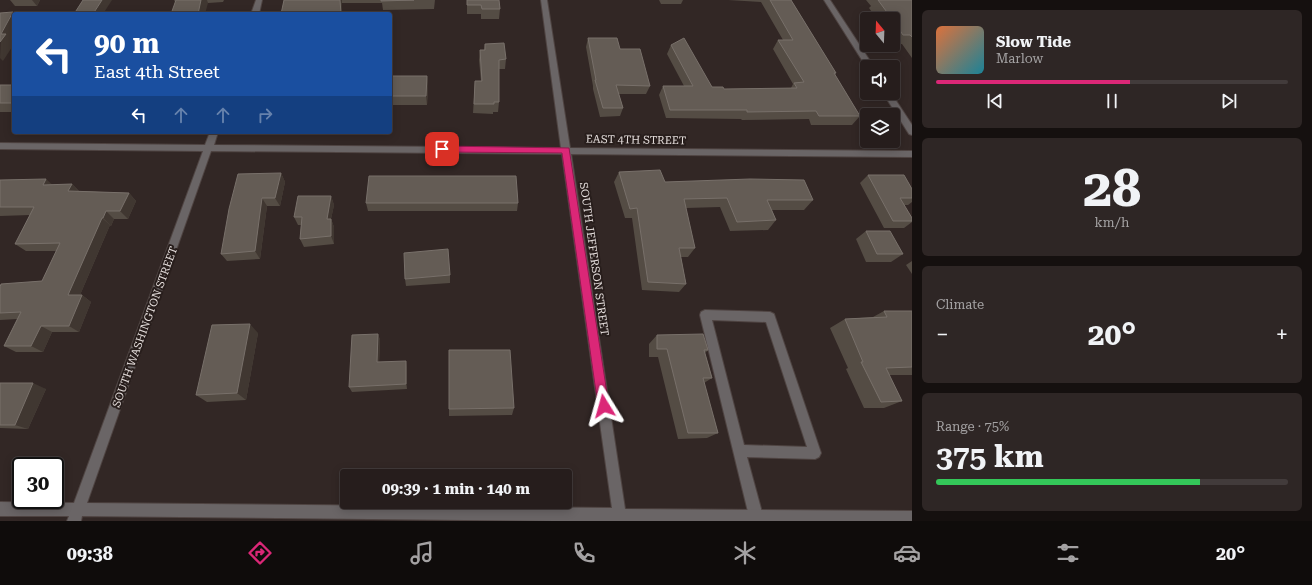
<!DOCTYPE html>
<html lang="en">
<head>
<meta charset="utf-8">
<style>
  body { margin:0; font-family:"Roboto Serif",serif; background:#2e2625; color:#f1f3f6; height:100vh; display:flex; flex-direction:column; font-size:15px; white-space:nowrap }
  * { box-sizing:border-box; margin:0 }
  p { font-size:13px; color:#a4a2a3 }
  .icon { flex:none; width:22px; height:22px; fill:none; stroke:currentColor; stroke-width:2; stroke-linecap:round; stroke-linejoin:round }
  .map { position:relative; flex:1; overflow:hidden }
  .side { display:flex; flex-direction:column; gap:10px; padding:10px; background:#15100f; width:400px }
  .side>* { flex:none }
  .guide { position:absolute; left:12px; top:12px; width:380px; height:122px; border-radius:4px; box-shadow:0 2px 10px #0003,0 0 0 1px #423b3b; background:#1a4fa0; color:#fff; overflow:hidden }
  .needle { width:26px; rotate:341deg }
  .buttons { position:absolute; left:860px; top:12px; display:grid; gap:8px }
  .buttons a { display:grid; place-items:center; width:40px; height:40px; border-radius:4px; background:#261d1c; box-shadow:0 2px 10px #0003,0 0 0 1px #423b3b; font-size:20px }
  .speed { position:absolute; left:12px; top:457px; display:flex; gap:8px; font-size:20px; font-weight:700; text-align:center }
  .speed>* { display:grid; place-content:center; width:52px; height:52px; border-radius:50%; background:#261d1c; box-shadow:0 2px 10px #0003,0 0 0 1px #423b3b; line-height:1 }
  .speed .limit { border:2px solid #111; border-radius:6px; background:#fff; color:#111 }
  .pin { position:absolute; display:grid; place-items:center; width:34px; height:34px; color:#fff; margin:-17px; border-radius:8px; box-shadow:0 2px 6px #0006 }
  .me { position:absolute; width:44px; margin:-22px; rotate:352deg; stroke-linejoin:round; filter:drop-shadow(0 0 3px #0008) }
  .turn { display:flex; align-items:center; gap:14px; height:84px; padding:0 16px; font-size:18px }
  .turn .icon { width:52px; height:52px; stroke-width:2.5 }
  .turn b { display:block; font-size:28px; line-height:34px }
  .lanes { display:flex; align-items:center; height:38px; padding:0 16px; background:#0003; justify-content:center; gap:20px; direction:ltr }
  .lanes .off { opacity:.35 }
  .big { font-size:30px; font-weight:700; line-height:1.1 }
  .side .tile { flex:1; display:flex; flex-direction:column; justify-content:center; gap:6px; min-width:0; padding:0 14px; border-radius:6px; background:#2e2625 }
  .side .dial { align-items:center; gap:0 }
  .dial b { font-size:52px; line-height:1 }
  .song { display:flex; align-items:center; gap:12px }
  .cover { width:48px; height:48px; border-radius:6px; background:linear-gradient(135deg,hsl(20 70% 55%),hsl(190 70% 35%)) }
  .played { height:4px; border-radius:2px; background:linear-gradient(90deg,#db2777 55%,#423b3b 55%) }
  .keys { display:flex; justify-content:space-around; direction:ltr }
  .heat { display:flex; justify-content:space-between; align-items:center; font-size:22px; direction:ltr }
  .charge { height:6px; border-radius:3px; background:linear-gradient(90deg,#34c759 75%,#423b3b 0) }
  .trip { position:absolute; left:340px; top:469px; width:232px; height:40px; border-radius:4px; background:#261d1c; box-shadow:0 2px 10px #0003,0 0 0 1px #423b3b; font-weight:700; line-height:40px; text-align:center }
  .dock { display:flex; height:64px; justify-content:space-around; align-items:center; background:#0f0c0b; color:#a4a2a3 }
  .dock .icon { width:28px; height:28px }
  .dock .active { color:#db2777 }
  .dock b { font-size:18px; color:#f1f3f6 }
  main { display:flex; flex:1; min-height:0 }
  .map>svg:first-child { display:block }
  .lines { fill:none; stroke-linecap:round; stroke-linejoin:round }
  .lane-casing { stroke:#4f4442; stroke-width:2 }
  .street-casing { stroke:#4f4442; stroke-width:2 }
  .lane { fill:#6a6566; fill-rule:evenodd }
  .street { fill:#6a6566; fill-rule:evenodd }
  .wall { fill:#544c44 }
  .shaded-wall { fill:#403731 }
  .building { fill:#645c55; stroke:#78706a }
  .route { fill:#db2777; stroke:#8e194d }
  .labels { text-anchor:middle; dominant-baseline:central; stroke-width:4; stroke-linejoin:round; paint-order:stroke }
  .street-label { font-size:11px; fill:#e5dedc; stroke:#281e1c }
</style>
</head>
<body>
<main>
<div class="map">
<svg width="912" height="521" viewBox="0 0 912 521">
  <rect width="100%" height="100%" fill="#322725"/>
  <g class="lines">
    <g class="lane-casing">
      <path id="lane" d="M705,310L770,312L774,314L821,453L819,457L815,459L747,457L763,516L760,521H751L749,516L700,315L701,312ZM712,320L766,322L807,447L744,445Z"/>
    </g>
    <g class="street-casing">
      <g id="street">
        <polygon points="256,0 262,0 259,14 251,14"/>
        <path d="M541,0H547L570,148L912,151V157L571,154L625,509L912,511V521H554L82,516L81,521H67L69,516H0V502L74,503L203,151L0,149V143L205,145L210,132H218L214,145L561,148ZM211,151L562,154L612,508L87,503Z"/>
        <polygon points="824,0 830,0 874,67 867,67 867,68"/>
        <polygon points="883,93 891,93 912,125 912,135 909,134"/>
      </g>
    </g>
    <use href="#lane" class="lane"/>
    <use href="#street" class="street"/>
  </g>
  <g class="wall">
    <polygon points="10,0 40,0 37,6 15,6"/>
    <polygon points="174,0 224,0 223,2 208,3 175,2"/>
    <polygon points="284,0 435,0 434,9 383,10 382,3 342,3 342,14 281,14"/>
    <polygon points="438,0 499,0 500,9 499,19 481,19 481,14 467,14 467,0"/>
    <polygon points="659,0 683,0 681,4 661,4"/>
    <polygon points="728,0 791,0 836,73 835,75 860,116 852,125 811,125 809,119 742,120 741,119 666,118 659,95 663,86 684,86 667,54 671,45 712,87 724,89 791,88 793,84 773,49 778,40 783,40 761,2"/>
    <polygon points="866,0 912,0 912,58 902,44 895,44 893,41 893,19 877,19 869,8 871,6"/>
    <polygon points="588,38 620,49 650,86 646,94 619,94 623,108 620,116 600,117 593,89 593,86 586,47"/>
    <polygon points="485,44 506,59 505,69 499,69 499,102 498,112 493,112 493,114 473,113 475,81 481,81 479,60 480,50 484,50"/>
    <polygon points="390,76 427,76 428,86 427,105 390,105"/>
    <rect x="0" y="85" width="14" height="27"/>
    <polygon points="619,172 665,182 813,200 804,210 772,210 776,220 768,230 730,231 720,207 686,208 695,248 688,257 681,257 686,284 679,292 642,290 632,218 625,218 614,182"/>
    <polygon points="281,173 285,182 280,206 267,206 260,259 227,261 221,254"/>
    <polygon points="868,175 912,189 912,202 908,205 904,205 912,218 912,222 904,228 884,228 860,183"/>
    <polygon points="0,180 53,185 72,184 79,191 129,193 136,201 128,219 114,219 111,226 110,225 80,295 82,295 91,302 79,332 52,332 43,352 16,352 4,346 17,319 0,320 0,287 42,281 56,251 26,251 15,244 30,215 0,216"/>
    <polygon points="331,196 334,205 331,219 334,227 334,244 304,247 300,239 301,225 298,225 294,217"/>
    <polygon points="366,203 518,203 517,211 368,211"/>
    <polygon points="866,231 903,254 891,262 866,262 856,239"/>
    <polygon points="912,261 912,274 906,265"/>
    <polygon points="450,275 450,283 406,286 405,279"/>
    <polygon points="884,311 912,311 912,375 889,375 902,401 884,408 864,408 846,369 848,368 830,328 845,319 873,317"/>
    <polygon points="258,333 246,400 207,402 196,395"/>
    <polygon points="378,334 380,340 379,362 407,367 407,389 352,392 349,387"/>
    <polygon points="657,335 708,350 705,353 712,378 704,383 718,433 707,438 678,439 658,357 649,357 649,344"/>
    <polygon points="0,383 46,389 28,429 0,428"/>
    <polygon points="514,408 512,415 449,416 449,409"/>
  </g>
  <g class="shaded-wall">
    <polygon points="32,0 40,0 37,6"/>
    <polygon points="102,0 112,0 103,14 93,14"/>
    <polygon points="201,0 207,0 208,3 205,14 198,14"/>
    <polygon points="340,0 342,0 342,14 341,14"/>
    <polygon points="13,12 14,14 14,34 11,40 14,43 14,44 3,61 0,58 1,34"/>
    <polygon points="427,76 428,86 427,105 426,96"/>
    <polygon points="281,173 285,182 280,206 275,198"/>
    <polygon points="46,179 55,187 43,185"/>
    <polygon points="72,184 80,193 68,191"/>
    <polygon points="129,193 136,201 128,219 120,211"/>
    <polygon points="331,196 334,205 331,219 334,227 334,244 331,236 327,219"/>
    <polygon points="262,198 267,206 260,259 255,251"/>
    <polygon points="106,211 114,219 111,226 103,218"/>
    <polygon points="102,218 110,225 77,302 68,295"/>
    <polygon points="82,295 91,302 79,332 69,326"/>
    <polygon points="250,324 258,333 246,400 237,393"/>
    <polygon points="41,326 52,332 43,352 31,346"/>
    <polygon points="378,334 380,340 379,368 377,362"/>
    <polygon points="406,361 407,367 407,389 406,384"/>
    <polygon points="33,383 46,389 28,429 15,425"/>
  </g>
  <g class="building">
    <polygon points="83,0 102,0 93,14 74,14"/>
    <polygon points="176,0 201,0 198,14 171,14"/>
    <polygon points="284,0 340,0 341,14 281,14"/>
    <polygon points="381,0 414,0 381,1"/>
    <polygon points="467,0 499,0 500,9 482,9 481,5 467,5"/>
    <polygon points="770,0 791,0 836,73 834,73 860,116 819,116 816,111 747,112 747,110 670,110 663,86 693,86 671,45 684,38 712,87 723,87 724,89 797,88 794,83 804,82 778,40 793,40"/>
    <polygon points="878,0 912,0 912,37 910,35 903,35 893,20 893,19 892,19"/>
    <polygon points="13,12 1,34 6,34 0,42 0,13"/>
    <polygon points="588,38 617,38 620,49 640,49 650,86 616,85 623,108 603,108 595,80 596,80"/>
    <polygon points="504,43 506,59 499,60 499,102 494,102 494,104 474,104 475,81 482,81 480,50 485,50 485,44"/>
    <polygon points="390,76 427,76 426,96 390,96"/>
    <polygon points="0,85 14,85 14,100 13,103 0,103"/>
    <polygon points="660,170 665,182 750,179 804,180 813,200 767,200 776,220 737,222 727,198 684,199 695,248 679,248 686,284 648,282 637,208 630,209 619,172"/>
    <polygon points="281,173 275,198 262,198 255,251 221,254 229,209 238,174"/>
    <polygon points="868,175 904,175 912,189 912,198 900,198 912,218 912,221 893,221"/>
    <polygon points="369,176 516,176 518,203 366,203"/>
    <polygon points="46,179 43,185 72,184 68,191 129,193 120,211 106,211 103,218 102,218 68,295 82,295 69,326 41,326 31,346 4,346 21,312 0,313 0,287 1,284 42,281 60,243 15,244 34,207 0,207 0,180"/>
    <polygon points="298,196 331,196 327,219 331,219 331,236 300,239 302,217 294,217"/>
    <polygon points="866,231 890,231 903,254 877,254"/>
    <polygon points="448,249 450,275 405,279 404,253"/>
    <polygon points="884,311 912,311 912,367 886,368 902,401 881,402 861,362 863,362 845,319 887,317"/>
    <polygon points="250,324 237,393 196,395 212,325"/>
    <polygon points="378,334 377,362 406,361 406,384 349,387 352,335"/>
    <polygon points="703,334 708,350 704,350 712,378 703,378 718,433 688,433 667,349 657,349 657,335"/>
    <polygon points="449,350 510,350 514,408 449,409"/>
    <polygon points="0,383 33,383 15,425 0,425"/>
  </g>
  <polygon class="route" points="442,146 569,148 609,406 607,409 604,411 600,409 598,406 562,153 442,152 438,149"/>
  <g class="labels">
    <g class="street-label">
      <text transform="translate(636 140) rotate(1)">EAST 4TH STREET</text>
      <text transform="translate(594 259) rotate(82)">SOUTH JEFFERSON STREET</text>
      <text transform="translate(145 327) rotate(-70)">SOUTH WASHINGTON STREET</text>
    </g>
  </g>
</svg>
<div class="buttons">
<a><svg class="needle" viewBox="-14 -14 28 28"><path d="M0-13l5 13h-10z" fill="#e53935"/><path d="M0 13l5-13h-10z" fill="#a4a2a3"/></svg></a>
<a><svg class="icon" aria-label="sound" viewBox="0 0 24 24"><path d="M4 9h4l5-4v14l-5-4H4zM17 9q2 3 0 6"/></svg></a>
<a><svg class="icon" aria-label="layers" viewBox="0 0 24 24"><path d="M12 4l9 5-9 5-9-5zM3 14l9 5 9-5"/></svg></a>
</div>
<div class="speed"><div class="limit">30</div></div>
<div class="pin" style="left:442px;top:149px;background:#d93025"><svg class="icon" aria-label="arrive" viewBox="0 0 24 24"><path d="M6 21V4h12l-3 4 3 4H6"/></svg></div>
<svg class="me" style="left:604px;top:406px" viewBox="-20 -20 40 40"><path d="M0-17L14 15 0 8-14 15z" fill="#db2777" stroke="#fff" stroke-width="4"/></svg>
<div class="trip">09:39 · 1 min · 140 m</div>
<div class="guide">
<div class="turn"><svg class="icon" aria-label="left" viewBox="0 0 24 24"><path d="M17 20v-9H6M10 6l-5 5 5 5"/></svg><div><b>90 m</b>East 4th Street</div></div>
<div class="lanes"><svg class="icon" aria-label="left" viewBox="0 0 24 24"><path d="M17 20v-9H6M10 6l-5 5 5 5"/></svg><svg class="icon off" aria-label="ahead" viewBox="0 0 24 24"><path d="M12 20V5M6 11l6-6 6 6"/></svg><svg class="icon off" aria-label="ahead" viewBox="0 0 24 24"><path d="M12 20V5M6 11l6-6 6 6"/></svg><svg class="icon off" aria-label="right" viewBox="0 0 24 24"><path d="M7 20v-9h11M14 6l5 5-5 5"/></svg></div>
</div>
</div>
<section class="side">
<div class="tile">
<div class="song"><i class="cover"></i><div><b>Slow Tide</b><p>Marlow</p></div></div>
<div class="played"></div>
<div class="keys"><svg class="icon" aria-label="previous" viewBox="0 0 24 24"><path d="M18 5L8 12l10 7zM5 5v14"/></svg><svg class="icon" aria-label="pause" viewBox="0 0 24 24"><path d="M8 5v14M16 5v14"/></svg><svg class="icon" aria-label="next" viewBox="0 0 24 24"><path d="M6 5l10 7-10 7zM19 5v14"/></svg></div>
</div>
<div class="tile dial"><b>28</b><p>km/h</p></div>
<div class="tile"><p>Climate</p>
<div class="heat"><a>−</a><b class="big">20°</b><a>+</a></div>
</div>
<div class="tile"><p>Range · 75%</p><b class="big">375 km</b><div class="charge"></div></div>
</section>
</main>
<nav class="dock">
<b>09:38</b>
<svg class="icon active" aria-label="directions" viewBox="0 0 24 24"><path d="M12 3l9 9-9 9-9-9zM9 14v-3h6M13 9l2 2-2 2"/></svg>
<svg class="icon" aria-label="music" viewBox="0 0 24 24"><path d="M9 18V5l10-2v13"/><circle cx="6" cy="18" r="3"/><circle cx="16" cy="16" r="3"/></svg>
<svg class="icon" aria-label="phone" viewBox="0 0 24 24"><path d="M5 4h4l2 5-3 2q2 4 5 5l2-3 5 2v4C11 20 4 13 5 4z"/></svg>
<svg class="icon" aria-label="climate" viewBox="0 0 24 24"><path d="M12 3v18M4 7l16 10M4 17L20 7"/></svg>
<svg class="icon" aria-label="car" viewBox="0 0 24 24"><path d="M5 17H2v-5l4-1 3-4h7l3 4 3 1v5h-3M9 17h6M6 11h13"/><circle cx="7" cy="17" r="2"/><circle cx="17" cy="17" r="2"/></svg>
<svg class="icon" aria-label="filters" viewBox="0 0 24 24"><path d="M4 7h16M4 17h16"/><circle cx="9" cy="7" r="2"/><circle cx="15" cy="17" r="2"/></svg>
<b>20°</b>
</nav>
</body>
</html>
